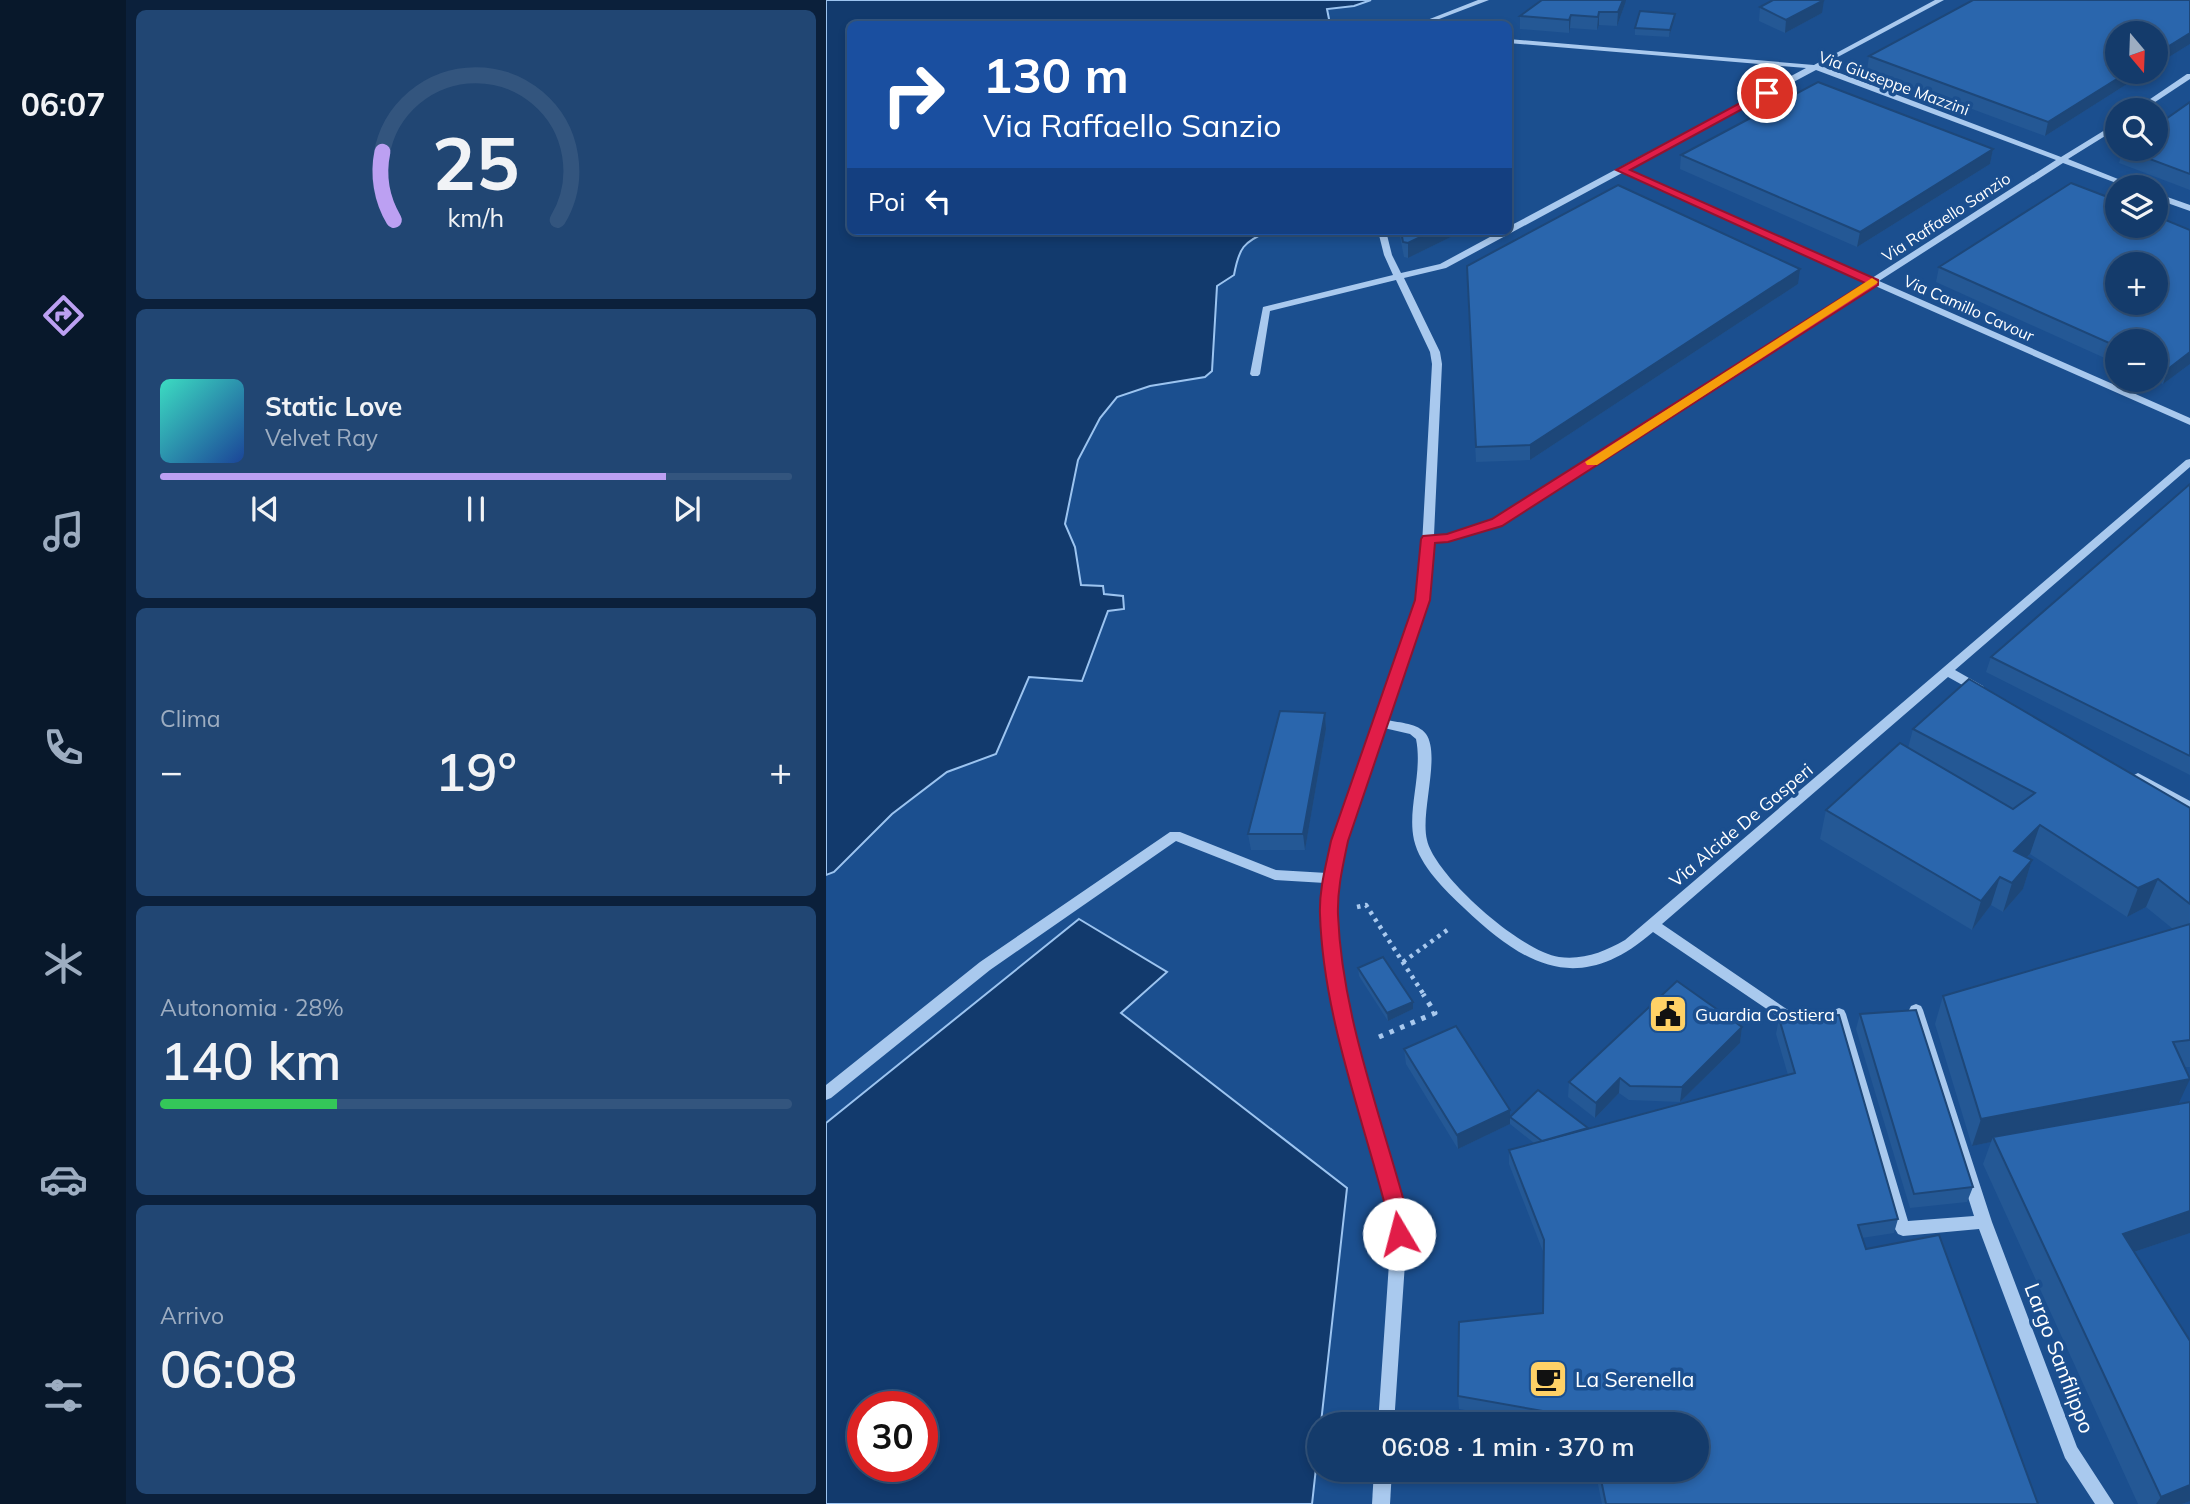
<!DOCTYPE html>
<html lang="it">
<head>
<meta charset="utf-8">
<style>
  body { margin:0; font-family:Mulish,sans-serif; background:#214673; color:#f1f3f6; height:100vh; display:flex; flex-direction:column; font-size:26px; white-space:nowrap }
  * { box-sizing:border-box; margin:0 }
  p { font-size:23px; color:#9dadc1 }
  .icon { flex:none; width:38px; height:38px; fill:none; stroke:currentColor; stroke-width:2; stroke-linecap:round; stroke-linejoin:round }
  .map { position:relative; flex:1; overflow:hidden }
  .details { display:flex; flex-direction:column; gap:10px; padding:10px; background:#0b203b; width:700px }
  .details>* { flex:none }
  .hud { position:absolute; left:21px; top:21px; width:665px; height:214px; border-radius:10px; box-shadow:0 4px 10px #0003,0 0 0 2px #33557e; background:#1a4fa0; color:#fff; overflow:hidden }
  .needle { width:46px; rotate:161deg }
  .buttons { position:absolute; left:1279px; top:21px; display:grid; gap:14px }
  .buttons a { display:grid; place-items:center; width:63px; height:63px; border-radius:50%; background:#143b6b; box-shadow:0 4px 10px #0003,0 0 0 2px #33557e; font-size:35px }
  .speed { position:absolute; left:21px; top:1391px; display:flex; gap:14px; font-size:35px; font-weight:700; text-align:center }
  .speed>* { display:grid; place-content:center; width:91px; height:91px; border-radius:50%; background:#143b6b; box-shadow:0 4px 10px #0003,0 0 0 2px #33557e; line-height:1 }
  .speed .limit { border:10px solid #d22; background:#fff; color:#111 }
  .pin { position:absolute; display:grid; place-items:center; width:60px; height:60px; color:#fff; margin:-30px; border:4px solid #fff; border-radius:50%; box-shadow:0 2px 7px #0007 }
  .me { position:absolute; width:77px; margin:-38px; rotate:352deg; stroke-linejoin:round; filter:drop-shadow(0 0 5px #0008) }
  .turn { display:flex; align-items:center; gap:24px; height:147px; padding:0 21px; font-size:32px }
  .turn .icon { width:91px; height:91px; stroke-width:2.5 }
  .turn b { display:block; font-size:49px; line-height:60px }
  .then { display:flex; align-items:center; height:66px; padding:0 21px; background:#0003; gap:14px; font-size:26px }
  .big { font-size:52px; font-weight:600; line-height:1.1 }
  .details .card { flex:1; display:flex; flex-direction:column; justify-content:center; gap:10px; min-width:0; padding:0 24px; border-radius:10px; background:#214673 }
  .details .dial { align-items:center; gap:0 }
  .dial svg { height:182px; overflow:visible; fill:none; stroke:#33557e; stroke-width:7; stroke-linecap:round; text-anchor:middle }
  .dial text { fill:#f1f3f6; stroke:none }
  .song { display:flex; align-items:center; gap:21px }
  .cover { width:84px; height:84px; border-radius:10px; background:linear-gradient(135deg,hsl(170 70% 55%),hsl(220 70% 35%)) }
  .played { height:7px; border-radius:4px; background:linear-gradient(90deg,#bca0f2 80%,#33557e 80%) }
  .keys { display:flex; justify-content:space-around; direction:ltr }
  .heat { display:flex; justify-content:space-between; align-items:center; font-size:38px; direction:ltr }
  .charge { height:10px; border-radius:5px; background:linear-gradient(90deg,#34c759 28%,#33557e 0) }
  .trip { position:absolute; left:481px; top:1412px; width:402px; height:70px; border-radius:35px; background:#143b6b; box-shadow:0 4px 10px #0003,0 0 0 2px #33557e; font-weight:600; line-height:70px; text-align:center }
  main { display:flex; flex:1; min-height:0 }
  .tabs { display:flex; flex-direction:column; width:126px; justify-content:space-around; align-items:center; background:#08182b; color:#9dadc1 }
  .tabs .icon { width:49px; height:49px }
  .tabs .active { color:#bca0f2 }
  .tabs b { font-size:32px; color:#f1f3f6 }
  .map>svg:first-child { display:block }
  .water { fill:#123a6d; stroke:#9cc4f0; stroke-width:2; fill-rule:evenodd }
  .lines { fill:none; stroke-linecap:round; stroke-linejoin:round }
  .path-far1 { stroke:#a9c9ee; stroke-width:4.5; stroke-dasharray:3.5 5; stroke-linecap:butt }
  .path { stroke:#a9c9ee; stroke-width:5; stroke-dasharray:4.5 7; stroke-linecap:butt }
  .minor { fill:#a9c9ee; fill-rule:evenodd }
  .wall { fill:#245895 }
  .shaded-wall { fill:#1d4779 }
  .building { fill:#2a66ad; stroke:#1d4779; stroke-width:2; fill-rule:evenodd }
  .route { fill:#e11d48; stroke:#92132f; stroke-width:2 }
  .slow { fill:#f59e0b }
  .labels { text-anchor:middle; dominant-baseline:central; stroke-width:7; stroke-linejoin:round; paint-order:stroke }
  .far-street-label { font-size:16px; fill:#fff; stroke:#1b4f8f }
  .street-label { font-size:18px; fill:#fff; stroke:#1b4f8f }
  .poi-label { font-size:18px; fill:#fff; stroke:#1b4f8f; text-anchor:start }
  .near-street-label { font-size:21px; fill:#fff; stroke:#1b4f8f }
  .near-poi-label { font-size:21px; fill:#fff; stroke:#1b4f8f; text-anchor:start }
</style>
</head>
<body>
<main>
<nav class="tabs">
<b>06:07</b>
<svg class="icon active" aria-label="directions" viewBox="0 0 24 24"><path d="M12 3l9 9-9 9-9-9zM9 14v-3h6M13 9l2 2-2 2"/></svg>
<svg class="icon" aria-label="music" viewBox="0 0 24 24"><path d="M9 18V5l10-2v13"/><circle cx="6" cy="18" r="3"/><circle cx="16" cy="16" r="3"/></svg>
<svg class="icon" aria-label="phone" viewBox="0 0 24 24"><path d="M5 4h4l2 5-3 2q2 4 5 5l2-3 5 2v4C11 20 4 13 5 4z"/></svg>
<svg class="icon" aria-label="climate" viewBox="0 0 24 24"><path d="M12 3v18M4 7l16 10M4 17L20 7"/></svg>
<svg class="icon" aria-label="car" viewBox="0 0 24 24"><path d="M5 17H2v-5l4-1 3-4h7l3 4 3 1v5h-3M9 17h6M6 11h13"/><circle cx="7" cy="17" r="2"/><circle cx="17" cy="17" r="2"/></svg>
<svg class="icon" aria-label="filters" viewBox="0 0 24 24"><path d="M4 7h16M4 17h16"/><circle cx="9" cy="7" r="2"/><circle cx="15" cy="17" r="2"/></svg>
</nav>
<section class="details">
<div class="card dial"><svg viewBox="0 0 100 80">
<path d="M14 69A42 42 0 1 1 86 69"/>
<path d="M14 69A42 42 0 0 1 9 39" stroke="#bca0f2"/>
<text x="50" y="56" font-size="32" font-weight="700">25</text>
<text x="50" y="72" font-size="11">km/h</text>
</svg></div>
<div class="card">
<div class="song"><i class="cover"></i><div><b>Static Love</b><p>Velvet Ray</p></div></div>
<div class="played"></div>
<div class="keys"><svg class="icon" aria-label="previous" viewBox="0 0 24 24"><path d="M18 5L8 12l10 7zM5 5v14"/></svg><svg class="icon" aria-label="pause" viewBox="0 0 24 24"><path d="M8 5v14M16 5v14"/></svg><svg class="icon" aria-label="next" viewBox="0 0 24 24"><path d="M6 5l10 7-10 7zM19 5v14"/></svg></div>
</div>
<div class="card"><p>Clima</p>
<div class="heat"><a>−</a><b class="big">19°</b><a>+</a></div>
</div>
<div class="card"><p>Autonomia · 28%</p><b class="big">140 km</b><div class="charge"></div></div>
<div class="card"><p>Arrivo</p><b class="big">06:08</b></div>
</section>
<div class="map">
<svg width="1364" height="1504" viewBox="0 0 1364 1504">
  <rect width="100%" height="100%" fill="#1b4f8f"/>
  <g class="water">
    <path d="M0,0H545L528,6L501,9L504,24H24V231H443C417,242 413,248 408,275L391,286L386,371L379,377L324,386L291,397L274,418L252,460L239,524L249,547L255,585L277,586L278,594L297,596L298,609L282,611L256,681L203,677L170,754L121,772L66,814L8,872L0,875Z"/>
    <path d="M253,919L341,972L295,1013L521,1188L486,1504H0V1123ZM37,1407H96V1466H37Z"/>
  </g>
  <g class="lines">
    <g class="path-far1">
      <polyline points="531,907 540,905 598,995"/>
      <polyline points="577,962 624,928"/>
    </g>
    <polyline class="path" points="553,1037 609,1013 597,994"/>
    <g class="minor">
      <polygon points="652,0 663,0 600,24 591,24"/>
      <path d="M1109,0H1118L995,66L1235,157L1292,122V128L1242,159L1312,187H1301L1237,163L1053,281L1364,418V425L1047,285L675,524L626,540L607,542L606,581L602,600L561,720C574,723 592,723 600,734C615,755 594,813 601,840C609,876 696,952 733,957C758,960 778,952 799,940L1360,460L1364,459V467L1129,670L1157,686L1159,689L1157,692H1149L1122,677L836,924L965,1012L967,1016L965,1020L960,1022L827,932C753,996 700,967 638,908C619,890 594,866 588,840C581,809 597,773 590,739L584,734L558,728C540,783 515,839 510,898C508,922 512,948 516,972C527,1052 554,1128 577,1205L581,1234L568,1424H552L565,1234L561,1205L520,1061L504,988L496,914L499,883L449,880L350,841L164,970L5,1098L0,1100V1085L154,962L344,832H354L450,870L501,873L508,841L590,600L594,581L606,364L604,352L570,280L444,311L434,374L432,376H426L424,374L437,307L567,275L558,255L552,231H560L566,255L575,273L614,264L675,231H682V227L980,68L682,43V39L988,65ZM990,70L1230,160L1046,278L802,170ZM796,173L1040,282L667,520L621,535H608L616,364L614,352L578,278L620,268Z"/>
      <polygon points="1361,74 1364,74 1364,79 1317,110 1308,110"/>
      <polygon points="1330,193 1364,205 1364,211 1330,199"/>
      <polygon points="1312,773 1364,801 1364,812 1308,781 1306,778 1308,775"/>
      <polygon points="1090,1004 1095,1006 1097,1010 1166,1222 1251,1447 1288,1504 1269,1504 1239,1458 1153,1229 1077,1236 1072,1234 1069,1229 1006,1014 1008,1010 1013,1008 1018,1010 1020,1014 1082,1221 1148,1216 1083,1010 1085,1006"/>
      <polygon points="548,1470 566,1470 564,1504 546,1504"/>
    </g>
  </g>
  <g class="wall">
    <polygon points="1147,0 1364,0 1364,44 1330,65 1330,33 1292,33 1292,72 1320,72 1219,136 1041,70 1043,56"/>
    <polygon points="799,4 791,26 773,25 771,30 744,28 743,33 694,29 694,16"/>
    <polygon points="934,7 996,13 959,33 933,21"/>
    <polygon points="849,14 848,20 843,37 809,35 809,28"/>
    <polygon points="1364,102 1364,190 1293,163 1297,149"/>
    <polygon points="1167,149 1164,164 1031,247 854,169 855,155"/>
    <polygon points="1364,230 1364,364 1337,384 1327,380 1330,380 1330,341 1292,341 1292,364 1110,282 1113,267"/>
    <polygon points="573,231 637,231 582,258 578,257"/>
    <polygon points="641,280 972,284 704,460 650,462"/>
    <polygon points="1364,484 1364,775 1160,672 1165,657"/>
    <polygon points="499,713 500,729 479,850 425,850 422,834"/>
    <polygon points="1087,729 1364,808 1364,1067 1359,1067 1352,1104 1364,1102 1364,1233 1308,1252 1364,1341 1364,1501 1356,1504 1312,1504 1157,1164 1165,1142 1146,1146 1109,1024 1117,996 1347,929 1320,907 1301,917 1204,854 1201,858 1206,860 1197,889 1177,912 1165,905 1146,930 994,839 1000,810 1082,748"/>
    <polygon points="532,968 587,1009 562,1021 533,976"/>
    <polygon points="1034,1014 1147,1187 1141,1202 1084,1208 1030,1029"/>
    <polygon points="953,1018 1072,1219 1068,1233 1036,1238 1040,1249 1212,1504 776,1504 769,1470 872,1470 872,1424 720,1424 633,1409 632,1396 717,1313 718,1254 683,1164 683,1150 708,1143 684,1124 632,1149 580,1064 578,1049 684,1110 684,1117 762,1128 962,1075 950,1034"/>
    <polygon points="916,1027 914,1043 854,1102 803,1100 793,1093 769,1118 742,1097 743,1082"/>
  </g>
  <g class="shaded-wall">
    <polygon points="797,0 800,0 799,4 791,26 792,12"/>
    <polygon points="998,0 996,13 959,33 960,20"/>
    <polygon points="773,12 773,25 771,30 772,17"/>
    <polygon points="849,14 848,20 843,37 844,30"/>
    <polygon points="745,15 744,28 743,33 743,20"/>
    <polygon points="1364,33 1364,44 1330,65 1330,54"/>
    <polygon points="1302,72 1320,72 1219,136 1222,122"/>
    <polygon points="1167,149 1164,164 1031,247 1034,232"/>
    <polygon points="607,231 637,231 582,258 582,243"/>
    <polygon points="974,269 972,284 704,460 704,445"/>
    <polygon points="1364,352 1364,364 1337,384 1342,369"/>
    <polygon points="499,713 500,729 479,850 477,834"/>
    <polygon points="1214,825 1204,854 1178,880 1188,851"/>
    <polygon points="1206,860 1197,889 1177,912 1186,883"/>
    <polygon points="1174,877 1165,905 1146,930 1155,901"/>
    <polygon points="1332,879 1320,907 1301,917 1312,888"/>
    <polygon points="587,1002 587,1009 562,1021 561,1013"/>
    <polygon points="916,1027 914,1043 854,1102 856,1087"/>
    <polygon points="794,1078 793,1093 769,1118 770,1103"/>
    <polygon points="1364,1079 1351,1107 1167,1137 1165,1142 1146,1146 1155,1119"/>
    <polygon points="684,1110 684,1124 632,1149 631,1135"/>
    <polygon points="1364,1211 1364,1233 1284,1260 1297,1234"/>
    <polygon points="1364,1485 1364,1501 1356,1504 1330,1504 1335,1497"/>
  </g>
  <g class="building">
    <polygon points="716,0 797,0 792,12 773,12 772,17 745,15 743,20 694,16"/>
    <polygon points="947,0 998,0 960,20 934,7"/>
    <polygon points="1147,0 1364,0 1364,33 1330,54 1330,33 1292,33 1292,72 1302,72 1222,122 1043,56"/>
    <polygon points="814,11 849,14 844,30 809,28"/>
    <polygon points="992,82 1167,149 1034,232 855,155"/>
    <polygon points="1364,102 1364,174 1297,149 1330,149 1330,126"/>
    <path d="M1245,183L1292,201V226H1330V216L1364,230V352L1342,369L1330,364V341H1292V347L1113,267ZM1292,264H1330V303H1292Z"/>
    <polygon points="792,185 974,269 704,445 650,447 641,266"/>
    <polygon points="575,231 607,231 582,243 577,242"/>
    <polygon points="1364,484 1364,756 1165,657"/>
    <polygon points="1143,679 1364,808 1364,904 1332,879 1312,888 1214,825 1188,851 1206,860 1186,883 1174,877 1155,901 1000,810 1074,743 1187,809 1209,793 1087,729"/>
    <polygon points="454,711 499,713 477,834 422,834"/>
    <polygon points="1364,924 1364,1040 1347,1042 1364,1079 1155,1119 1117,996"/>
    <polygon points="557,957 587,1002 561,1013 532,968"/>
    <polygon points="851,981 916,1027 856,1087 804,1086 794,1078 770,1103 743,1082"/>
    <polygon points="1090,1010 1147,1187 1088,1194 1034,1014"/>
    <polygon points="1013,1015 1072,1219 1032,1225 1040,1249 1113,1235 1212,1504 780,1504 773,1470 872,1470 872,1424 764,1424 762,1419 632,1396 633,1322 717,1313 718,1240 683,1150 969,1073 953,1018"/>
    <polygon points="630,1026 684,1110 631,1135 578,1049"/>
    <polygon points="712,1090 762,1128 716,1141 684,1117"/>
    <polygon points="1364,1102 1364,1211 1297,1234 1364,1341 1364,1485 1335,1497 1167,1137"/>
  </g>
  <path class="route" d="M938,90L946,93L804,170L1052,280V285L676,526L622,542L609,543L604,600L522,841C517,865 511,890 512,915C516,1014 553,1110 579,1205L583,1234L580,1240L573,1243L565,1240L559,1205C534,1110 497,1013 494,914C493,890 500,865 505,841L589,600L595,539L597,536L621,534L666,519L1039,283L790,170Z"/>
  <polygon class="slow" points="1046,278 1052,282 1050,284 771,465 761,465 759,462"/>
  <defs>
    <g id="civic-square" transform="scale(2.0125)"><rect x="-9" y="-9" width="18" height="18" rx="4" fill="#ffd166" stroke="#1b4f8f"/><path d="M-.6-6.5H3V-4.5H.6V-3L4-1V1h2V6H-6V1h2V-1L-.6-3ZM-1.2 2.5V6h2.4V2.5Z" fill="#111"/></g>
    <g id="cafe-square" transform="scale(2.0125)"><rect x="-9" y="-9" width="18" height="18" rx="4" fill="#ffd166" stroke="#1b4f8f"/><path d="M-5.5-4.5H6V0H3Q3 3.5 0 3.5H-2.5Q-5.5 3.5-5.5 0ZM3-3.2v2h1.7v-2ZM-6 4.5H4V6H-6Z" fill="#111"/></g>
  </defs>
  <g fill-rule="evenodd">
    <use href="#civic-square" x="842" y="1014"/>
    <use href="#cafe-square" x="722" y="1379"/>
  </g>
  <g class="labels">
    <g class="far-street-label">
      <text transform="translate(1068 83) rotate(20)">Via Giuseppe Mazzini</text>
      <text transform="translate(1120 217) rotate(-33)">Via Raffaello Sanzio</text>
      <text transform="translate(1143 308) rotate(24)">Via Camillo Cavour</text>
    </g>
    <g class="street-label">
      <text transform="translate(915 825) rotate(-40)">Via Alcide De Gasperi</text>
    </g>
    <g class="poi-label">
      <text x="869" y="1014">Guardia Costiera</text>
    </g>
    <g class="near-street-label">
      <text transform="translate(1234 1358) rotate(69)">Largo Sanfilippo</text>
    </g>
    <g class="near-poi-label">
      <text x="749" y="1379">La Serenella</text>
    </g>
  </g>
</svg>
<div class="buttons">
<a><svg class="needle" viewBox="-14 -14 28 28"><path d="M0-13l5 13h-10z" fill="#e53935"/><path d="M0 13l5-13h-10z" fill="#9dadc1"/></svg></a>
<a><svg class="icon" aria-label="search" viewBox="0 0 24 24"><circle cx="10" cy="10" r="6"/><path d="M15 15l6 6"/></svg></a>
<a><svg class="icon" aria-label="layers" viewBox="0 0 24 24"><path d="M12 4l9 5-9 5-9-5zM3 14l9 5 9-5"/></svg></a>
<a>+</a>
<a>−</a>
</div>
<div class="speed"><div class="limit">30</div></div>
<div class="pin" style="left:941px;top:93px;background:#d93025"><svg class="icon" aria-label="arrive" viewBox="0 0 24 24"><path d="M6 21V4h12l-3 4 3 4H6"/></svg></div>
<svg class="me" style="left:573px;top:1234px" viewBox="-20 -20 40 40"><circle r="19" fill="#fff"/><path d="M0-13L10 11 0 6-10 11z" fill="#e11d48"/></svg>
<div class="trip">06:08 · 1 min · 370 m</div>
<div class="hud">
<div class="turn"><svg class="icon" aria-label="right" viewBox="0 0 24 24"><path d="M7 20v-9h11M14 6l5 5-5 5"/></svg><div><b>130 m</b>Via Raffaello Sanzio</div></div>
<div class="then">Poi<svg class="icon" aria-label="left" viewBox="0 0 24 24"><path d="M17 20v-9H6M10 6l-5 5 5 5"/></svg></div>
</div>
</div>
</main>
</body>
</html>
